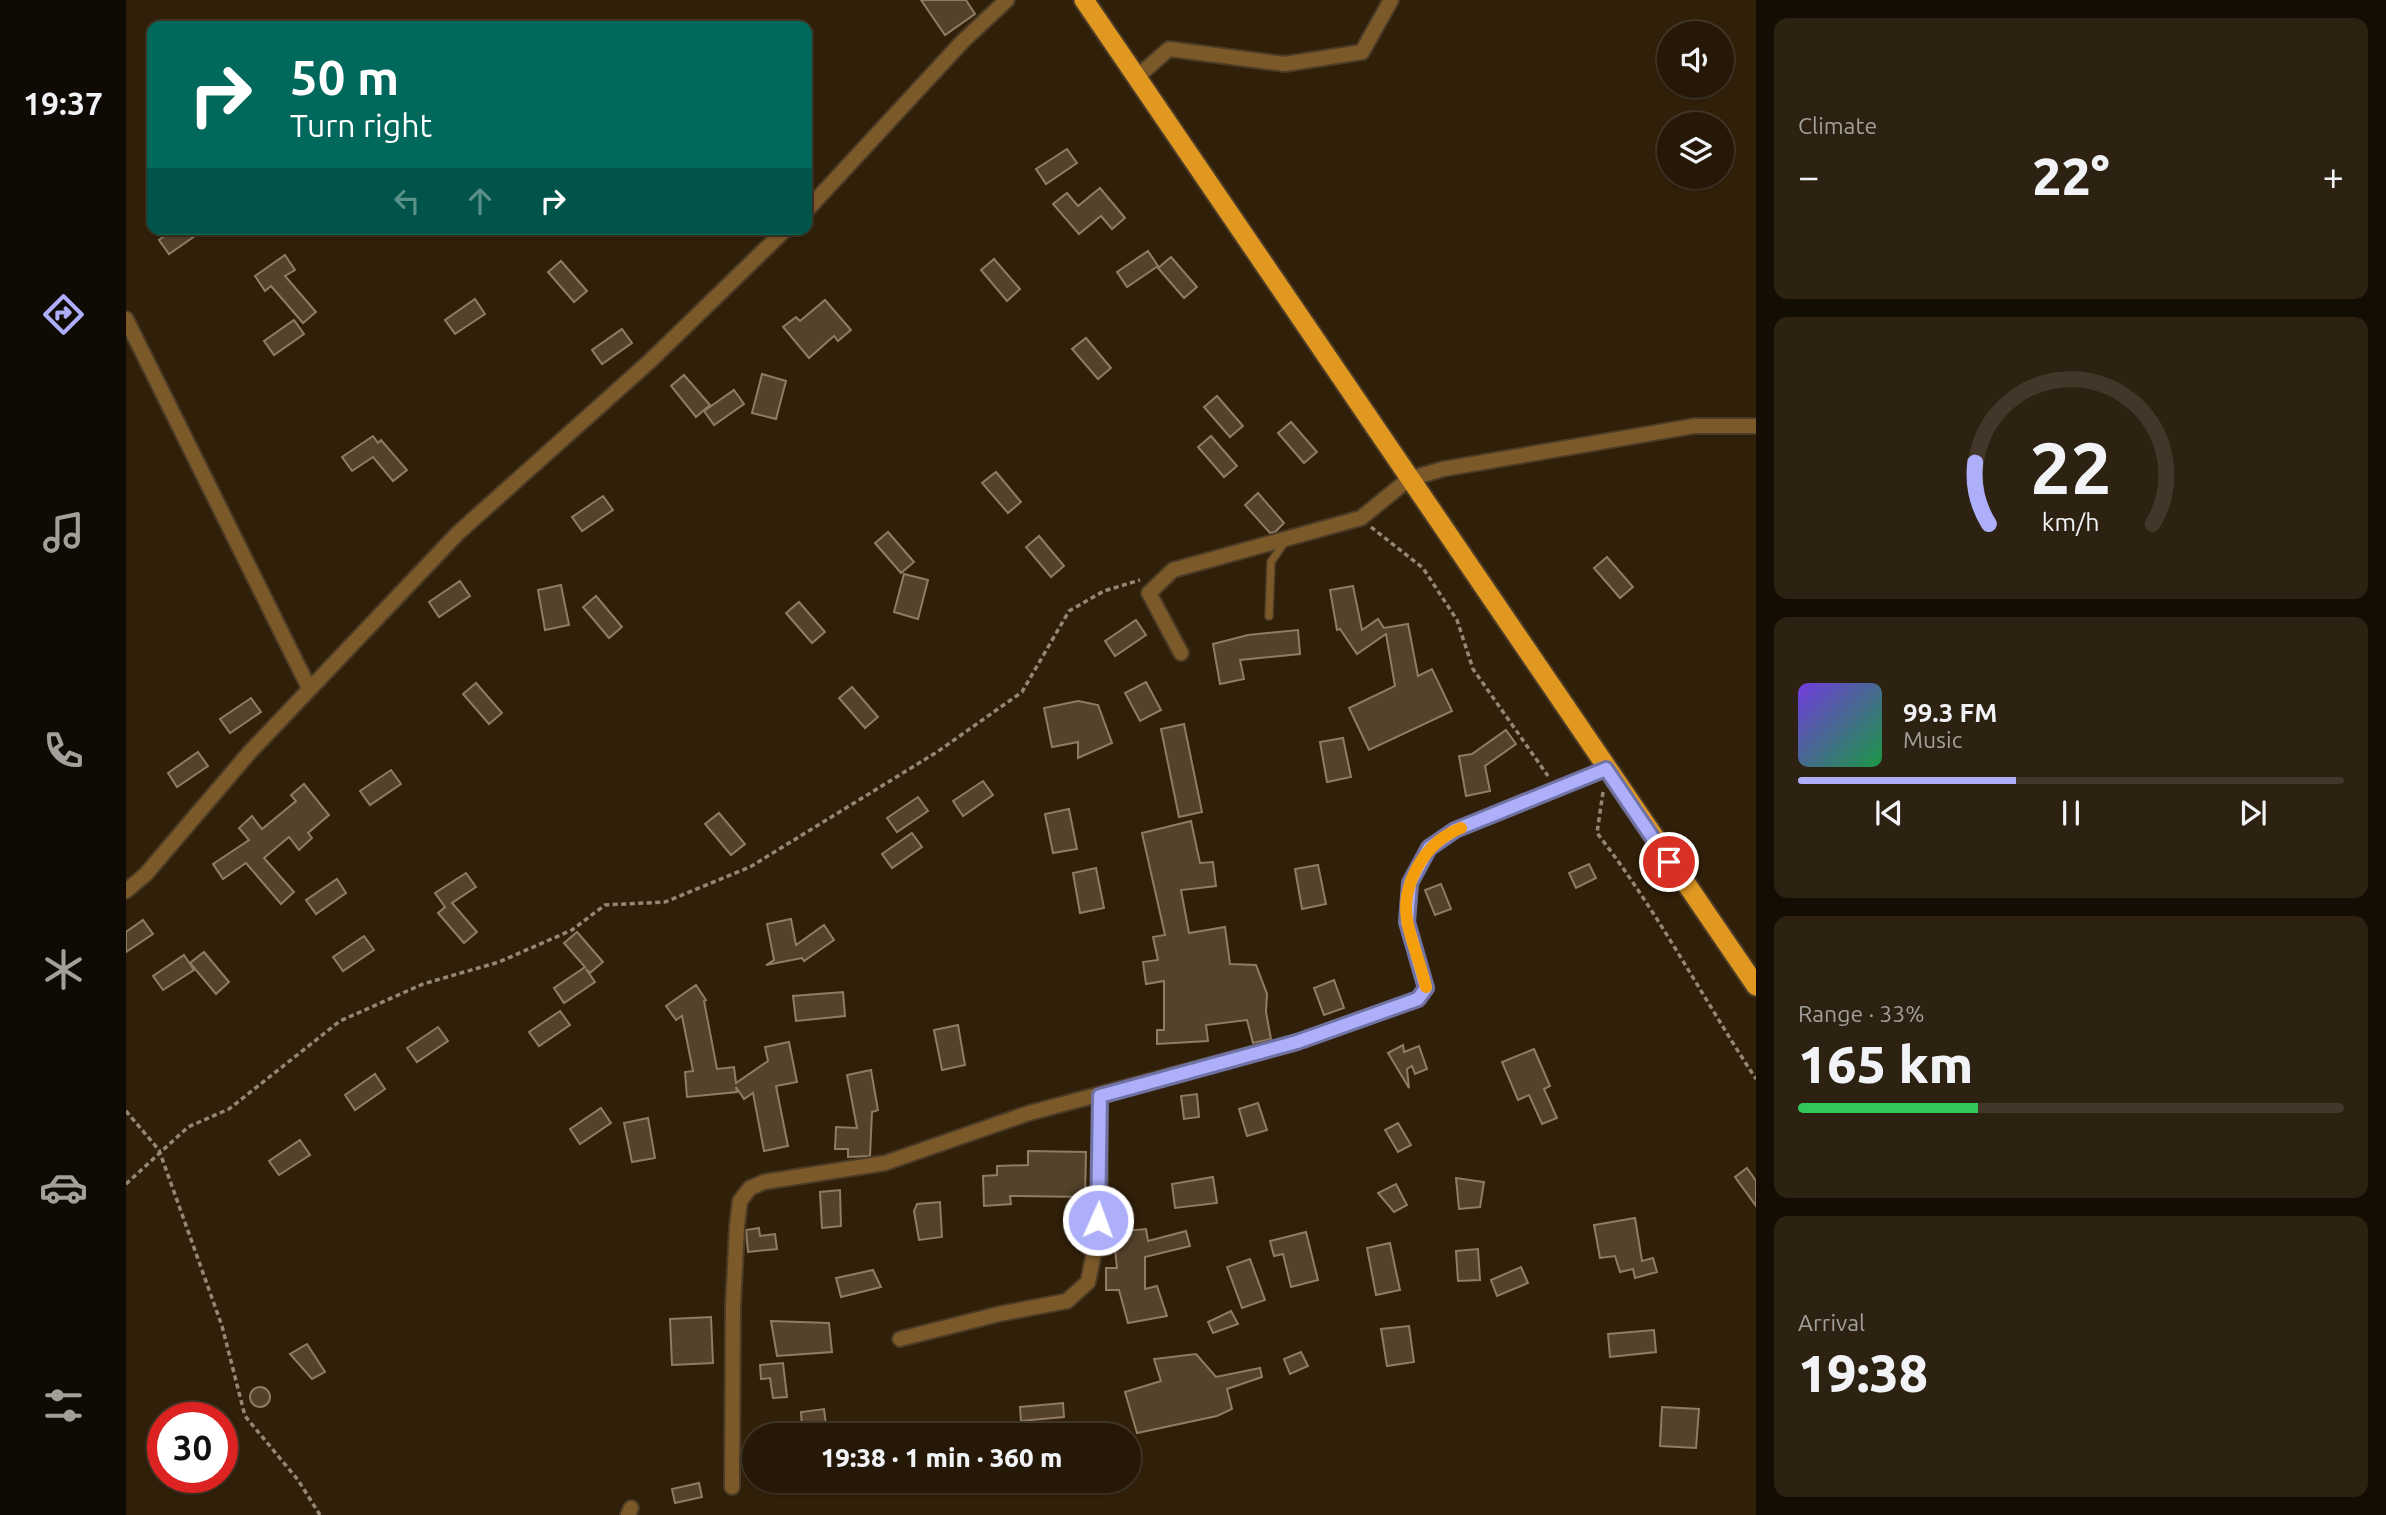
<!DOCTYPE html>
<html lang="en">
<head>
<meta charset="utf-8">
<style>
  body { margin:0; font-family:Ubuntu,sans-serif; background:#2d2111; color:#f1f3f6; height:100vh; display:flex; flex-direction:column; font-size:26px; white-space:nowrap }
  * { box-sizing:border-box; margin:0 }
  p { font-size:23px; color:#a3a09b }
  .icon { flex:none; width:38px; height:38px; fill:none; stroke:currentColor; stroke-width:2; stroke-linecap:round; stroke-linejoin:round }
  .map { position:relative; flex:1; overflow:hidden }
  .sheet { display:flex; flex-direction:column; gap:18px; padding:18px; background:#140d04; width:630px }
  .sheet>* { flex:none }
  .top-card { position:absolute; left:21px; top:21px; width:665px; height:214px; border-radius:14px; box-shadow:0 2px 5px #0004,0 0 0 2px #423728; background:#00695c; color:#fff; overflow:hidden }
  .buttons { position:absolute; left:1531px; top:21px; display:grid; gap:14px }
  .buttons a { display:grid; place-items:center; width:77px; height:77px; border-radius:50%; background:#251807; box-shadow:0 2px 5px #0004,0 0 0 2px #423728; font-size:35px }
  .speed { position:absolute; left:21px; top:1402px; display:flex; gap:14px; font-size:35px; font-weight:700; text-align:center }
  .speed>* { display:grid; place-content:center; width:91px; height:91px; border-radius:50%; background:#251807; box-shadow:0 2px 5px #0004,0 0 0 2px #423728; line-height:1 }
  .speed .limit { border:10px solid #d22; background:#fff; color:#111 }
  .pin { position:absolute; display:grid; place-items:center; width:60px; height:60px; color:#fff; margin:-30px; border:4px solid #fff; border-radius:50%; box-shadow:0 2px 7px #0007 }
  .me { position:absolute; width:77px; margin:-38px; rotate:2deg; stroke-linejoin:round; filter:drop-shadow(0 0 5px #0008) }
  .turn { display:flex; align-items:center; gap:24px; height:147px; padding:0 28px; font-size:32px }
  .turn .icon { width:91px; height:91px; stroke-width:2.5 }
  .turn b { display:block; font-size:49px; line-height:60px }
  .lanes { display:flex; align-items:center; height:66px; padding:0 28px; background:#0003; justify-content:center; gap:35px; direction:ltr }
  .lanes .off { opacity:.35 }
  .big { font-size:52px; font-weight:800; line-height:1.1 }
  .sheet .card { flex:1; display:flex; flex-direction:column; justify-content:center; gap:10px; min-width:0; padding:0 24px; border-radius:14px; background:#2d2111 }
  .sheet .dial { align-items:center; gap:0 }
  .dial svg { height:182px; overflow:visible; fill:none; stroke:#423728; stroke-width:7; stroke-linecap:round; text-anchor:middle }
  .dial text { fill:#f1f3f6; stroke:none }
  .song { display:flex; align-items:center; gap:21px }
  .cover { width:84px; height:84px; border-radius:10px; background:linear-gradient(135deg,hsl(260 70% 55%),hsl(140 70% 35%)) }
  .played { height:7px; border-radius:4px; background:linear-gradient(90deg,#adaffb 40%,#423728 40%) }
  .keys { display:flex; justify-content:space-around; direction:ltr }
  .heat { display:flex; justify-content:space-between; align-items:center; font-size:38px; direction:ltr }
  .charge { height:10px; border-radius:5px; background:linear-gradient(90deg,#34c759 33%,#423728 0) }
  .trip { position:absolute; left:616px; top:1423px; width:399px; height:70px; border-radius:35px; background:#251807; box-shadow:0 2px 5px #0004,0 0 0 2px #423728; font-weight:800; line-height:70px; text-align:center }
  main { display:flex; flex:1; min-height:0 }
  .menu { display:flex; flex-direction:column; width:126px; justify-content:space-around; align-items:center; background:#0f0a03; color:#a3a09b }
  .menu .icon { width:49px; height:49px }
  .menu .selected { color:#adaffb }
  .menu b { font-size:32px; color:#f1f3f6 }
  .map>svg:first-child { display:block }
  .building { fill:#54422b; stroke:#907c63; stroke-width:2 }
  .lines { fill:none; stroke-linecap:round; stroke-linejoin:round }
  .service-casing { stroke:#4c3b26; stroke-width:10 }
  .minor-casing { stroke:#4c3b26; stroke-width:18 }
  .trunk-casing { stroke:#4c3b26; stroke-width:23 }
  .path { stroke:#958775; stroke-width:3.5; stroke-dasharray:5 3.5; stroke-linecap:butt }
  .service { stroke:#7c5929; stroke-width:7 }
  .minor { stroke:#7c5929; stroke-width:14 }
  .trunk { stroke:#e09820; stroke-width:19 }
  .route-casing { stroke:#7072a3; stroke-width:18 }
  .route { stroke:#adaffb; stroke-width:12 }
  .slow { stroke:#f59e0b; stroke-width:12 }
</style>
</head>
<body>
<main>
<nav class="menu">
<b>19:37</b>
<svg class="icon selected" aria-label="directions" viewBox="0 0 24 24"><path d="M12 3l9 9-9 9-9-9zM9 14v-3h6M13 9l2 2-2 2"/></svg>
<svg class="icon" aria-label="music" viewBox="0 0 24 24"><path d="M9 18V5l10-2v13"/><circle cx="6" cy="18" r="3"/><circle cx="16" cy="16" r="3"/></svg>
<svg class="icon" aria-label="phone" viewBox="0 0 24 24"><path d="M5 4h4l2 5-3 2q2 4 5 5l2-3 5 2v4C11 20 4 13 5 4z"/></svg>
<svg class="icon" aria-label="climate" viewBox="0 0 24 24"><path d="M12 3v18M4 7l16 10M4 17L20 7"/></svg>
<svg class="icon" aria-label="car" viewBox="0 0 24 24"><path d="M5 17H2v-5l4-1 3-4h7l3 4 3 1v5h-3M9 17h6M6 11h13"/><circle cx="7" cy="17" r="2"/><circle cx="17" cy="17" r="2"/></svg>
<svg class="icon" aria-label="filters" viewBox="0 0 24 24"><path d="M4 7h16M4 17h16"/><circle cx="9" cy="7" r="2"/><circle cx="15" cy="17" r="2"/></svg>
</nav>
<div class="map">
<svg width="1630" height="1515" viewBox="0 0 1630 1515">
  <rect width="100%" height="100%" fill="#312009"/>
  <g class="building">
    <polygon points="795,0 840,0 849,14 819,35"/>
    <polygon points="941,149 951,163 920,184 910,169"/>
    <polygon points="974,188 999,218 986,229 975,216 953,234 927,204 941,193 952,206"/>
    <polygon points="48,229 79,229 43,254 33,240"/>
    <polygon points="1022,251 1032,266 1001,287 991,272"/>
    <polygon points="159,255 169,270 159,276 190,312 177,323 145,286 139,291 129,276"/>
    <polygon points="1045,257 1071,287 1058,298 1032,268"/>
    <polygon points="868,259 894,289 881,301 855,270"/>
    <polygon points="435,261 461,291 448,302 422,272"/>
    <polygon points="349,299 359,314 329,334 319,320"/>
    <polygon points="699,300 725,330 712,341 708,336 683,358 657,327 670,317 674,321"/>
    <polygon points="168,320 178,334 148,355 138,341"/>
    <polygon points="496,329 506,343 476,364 466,350"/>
    <polygon points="960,338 985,368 972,379 946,349"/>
    <polygon points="636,374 660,381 650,419 626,413"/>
    <polygon points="558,375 584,405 570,417 545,386"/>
    <polygon points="608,390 618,404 588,425 578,411"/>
    <polygon points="1091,396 1117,426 1104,437 1078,407"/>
    <polygon points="1165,422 1191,452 1178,463 1152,433"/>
    <polygon points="247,436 252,443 255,440 281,470 267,481 247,457 226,471 216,457"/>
    <polygon points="1085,436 1111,466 1098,477 1072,447"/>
    <polygon points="870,472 895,502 882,513 856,483"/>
    <polygon points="1132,493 1158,523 1149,532 1144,533 1119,505"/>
    <polygon points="477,496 487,510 456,531 446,517"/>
    <polygon points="762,532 788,562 775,573 749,543"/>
    <polygon points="913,536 938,566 925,577 900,547"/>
    <polygon points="1481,557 1507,587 1494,598 1468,568"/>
    <polygon points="778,574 802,580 792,619 768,612"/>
    <polygon points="334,581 344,596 313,617 303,602"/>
    <polygon points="435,585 443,625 419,630 412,590"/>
    <polygon points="1227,586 1236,630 1252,619 1258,628 1282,624 1292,676 1306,669 1326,711 1243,750 1223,708 1269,686 1260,634 1231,654 1214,629 1211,630 1204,590"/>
    <polygon points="470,596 496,627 483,638 457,607"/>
    <polygon points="673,602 699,632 686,643 660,613"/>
    <polygon points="1010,620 1020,635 989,656 979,641"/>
    <polygon points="1172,630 1174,654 1114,660 1118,679 1094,684 1087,644 1122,635"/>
    <polygon points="1020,682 1035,710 1014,721 999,693"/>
    <polygon points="350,683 376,713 363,724 337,694"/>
    <polygon points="726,687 752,717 739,728 713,698"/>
    <polygon points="125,698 135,712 104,733 94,719"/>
    <polygon points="952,701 972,705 986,743 952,758 952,742 926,747 918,708"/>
    <polygon points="1058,724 1076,812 1053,817 1035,729"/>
    <polygon points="1380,730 1390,744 1359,766 1364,791 1340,796 1333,756 1346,754"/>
    <polygon points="1217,738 1225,777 1201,782 1194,742"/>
    <polygon points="72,752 82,766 51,787 42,773"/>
    <polygon points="265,770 275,784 244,805 234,791"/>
    <polygon points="857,781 867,795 837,816 827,801"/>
    <polygon points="178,784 203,815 182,833 186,838 173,850 163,837 138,858 168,892 155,904 120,863 97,879 87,864 123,840 113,828 126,816 136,829 170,801 165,795"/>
    <polygon points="792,797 802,811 771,832 761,818"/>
    <polygon points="943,809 951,849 927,853 919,814"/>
    <polygon points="593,813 619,844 605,855 579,824"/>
    <polygon points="1065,821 1074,863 1087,862 1090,886 1055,890 1063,933 1099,927 1104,964 1130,965 1141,994 1140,1012 1145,1039 1127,1043 1121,1020 1080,1025 1082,1041 1031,1044 1031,1030 1038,1030 1038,981 1020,984 1017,962 1032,960 1027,937 1039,935 1016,833"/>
    <polygon points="786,833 796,847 766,868 756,854"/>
    <polygon points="1463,864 1470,878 1450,888 1443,873"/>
    <polygon points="1192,865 1200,904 1176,909 1169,869"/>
    <polygon points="970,868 978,908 954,913 947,873"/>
    <polygon points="340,873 350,887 326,903 351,932 338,943 312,913 319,907 309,893"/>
    <polygon points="211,879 220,893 190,914 180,900"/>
    <polygon points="1315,884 1325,909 1309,915 1299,890"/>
    <polygon points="665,919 670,945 698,925 708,940 678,961 676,958 640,965 648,960 641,924"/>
    <polygon points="17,920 27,934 0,952 0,932"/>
    <polygon points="451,932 477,962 464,973 460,969 469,982 438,1003 428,988 459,967 438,943"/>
    <polygon points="238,936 248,950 217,971 207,957"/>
    <polygon points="78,952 103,982 90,994 64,963"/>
    <polygon points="58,955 68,970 37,990 27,976"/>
    <polygon points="1208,980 1218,1008 1198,1015 1188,988"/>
    <polygon points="570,985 580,1000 578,1001 591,1069 608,1067 610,1083 642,1061 639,1047 663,1042 671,1082 650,1086 662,1146 638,1151 627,1093 618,1099 610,1087 611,1092 561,1097 559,1072 567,1071 556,1016 550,1020 540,1006"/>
    <polygon points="717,992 719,1016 670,1021 667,996"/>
    <polygon points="434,1011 444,1025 413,1046 403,1032"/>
    <polygon points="832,1025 839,1065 816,1070 808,1030"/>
    <polygon points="312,1027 322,1041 291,1062 281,1048"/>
    <polygon points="1277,1045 1278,1052 1293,1046 1301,1069 1289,1074 1286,1066 1281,1069 1283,1088 1262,1053"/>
    <polygon points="1408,1049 1424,1086 1418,1089 1431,1118 1416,1124 1403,1095 1392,1100 1376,1062"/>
    <polygon points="745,1070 752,1110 746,1112 744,1156 722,1157 722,1149 709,1149 710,1127 731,1128 721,1075"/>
    <polygon points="249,1074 259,1089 229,1110 219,1095"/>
    <polygon points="1071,1094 1073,1117 1058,1119 1055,1096"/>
    <polygon points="1132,1103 1141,1130 1121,1136 1113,1109"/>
    <polygon points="475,1108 485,1123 454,1144 444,1129"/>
    <polygon points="522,1118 529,1158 506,1162 498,1123"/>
    <polygon points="1272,1123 1285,1145 1272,1152 1259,1130"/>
    <polygon points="174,1140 184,1155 153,1175 143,1161"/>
    <polygon points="902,1151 960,1152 959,1197 884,1196 885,1204 858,1206 857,1176 871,1175 871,1166 902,1165"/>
    <polygon points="1621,1168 1630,1181 1630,1206 1609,1177"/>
    <polygon points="1087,1177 1091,1203 1049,1208 1046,1184"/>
    <polygon points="1330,1178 1358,1182 1354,1207 1333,1209"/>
    <polygon points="1270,1184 1281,1205 1268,1212 1252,1193"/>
    <polygon points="714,1190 715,1226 696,1228 694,1192"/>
    <polygon points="814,1202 816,1237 793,1240 788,1211 791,1204"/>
    <polygon points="1509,1218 1516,1261 1527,1258 1531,1272 1509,1278 1507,1269 1494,1272 1489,1256 1474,1258 1468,1225"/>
    <polygon points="633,1228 634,1236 649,1234 651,1249 622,1252 620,1230"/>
    <polygon points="1020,1229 1022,1241 1060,1231 1064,1246 1019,1257 1019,1289 1031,1286 1041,1316 1002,1323 993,1290 980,1290 980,1268 991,1268 987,1232"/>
    <polygon points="1180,1232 1192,1280 1165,1287 1157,1254 1148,1256 1144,1241"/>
    <polygon points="1264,1243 1274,1290 1250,1295 1241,1248"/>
    <polygon points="1352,1249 1354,1280 1332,1281 1330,1251"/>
    <polygon points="1124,1259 1139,1300 1116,1308 1101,1267"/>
    <polygon points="1395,1267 1402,1283 1371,1296 1365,1280"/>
    <polygon points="747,1270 755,1287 715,1297 710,1278"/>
    <polygon points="1105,1311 1112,1324 1087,1333 1082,1322"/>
    <polygon points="585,1317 587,1363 546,1365 544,1319"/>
    <polygon points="645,1321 703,1323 706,1352 651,1356"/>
    <polygon points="1283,1326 1288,1362 1261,1366 1255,1329"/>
    <polygon points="1528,1330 1530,1352 1484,1357 1482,1334"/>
    <polygon points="181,1344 199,1372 186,1379 164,1354"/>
    <polygon points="1175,1352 1182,1366 1164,1374 1158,1359"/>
    <polygon points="1070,1354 1090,1377 1134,1368 1136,1377 1101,1389 1106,1409 1091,1416 1011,1433 999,1392 1035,1381 1028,1359"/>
    <polygon points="657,1363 661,1397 647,1398 644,1378 635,1379 634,1365"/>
    <circle cx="134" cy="1397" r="10"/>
    <polygon points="937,1403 938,1417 895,1421 894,1407"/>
    <polygon points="1536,1407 1573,1409 1570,1448 1534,1446"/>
    <polygon points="698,1409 700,1425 676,1428 675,1412"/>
    <polygon points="573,1483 576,1497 549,1503 546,1489"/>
  </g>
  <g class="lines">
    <g class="service-casing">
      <polyline id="service" points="1143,616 1145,562 1160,540"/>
    </g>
    <g class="minor-casing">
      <g id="minor">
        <polyline points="1011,77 1043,49 1159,64 1236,52 1265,0"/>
        <polyline points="681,210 837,41 881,0"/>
        <polyline points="0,319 183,688"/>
        <polyline points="1055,653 1023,593 1047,570 1235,518 1283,479 1317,469 1568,426 1630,426"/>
        <polyline points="0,891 20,874 123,753 332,533 524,361 660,229"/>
        <polyline points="774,1339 873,1314 941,1301 962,1282 971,1238 974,1202 974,1096"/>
        <polyline points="606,1487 607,1306 611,1226 614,1201 624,1188 638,1182 759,1163 903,1113 1171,1042 1292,999 1300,988 1281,922 1284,882 1303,847 1329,830 1480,769"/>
        <polyline points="502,1515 505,1508"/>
      </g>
    </g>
    <g class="trunk-casing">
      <polyline id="trunk" points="958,0 1630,986"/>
    </g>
    <g class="path">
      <polyline points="1245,527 1297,568 1331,620 1347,669 1422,776"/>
      <path d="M1477,792L1471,833C1531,910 1576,997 1630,1079"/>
      <polyline points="0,1111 33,1150 96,1326 119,1416 172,1480 194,1515"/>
      <polyline points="0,1184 62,1127 103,1109 214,1021 297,984 373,962 446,930 479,905 539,902 624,867 811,752 896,692 943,611 978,591 1014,580"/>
    </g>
    <use href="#service" class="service"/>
    <use href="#minor" class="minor"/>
    <use href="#trunk" class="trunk"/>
  </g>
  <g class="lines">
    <g class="route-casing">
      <polyline id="route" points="972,1220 974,1096 1171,1042 1292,999 1300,988 1281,922 1284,883 1303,848 1329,830 1480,769 1543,862"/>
    </g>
    <use href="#route" class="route"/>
    <path class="slow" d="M1300,987C1295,966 1287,946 1282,925C1273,885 1299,842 1335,828"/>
  </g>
</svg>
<div class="buttons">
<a><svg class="icon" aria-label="sound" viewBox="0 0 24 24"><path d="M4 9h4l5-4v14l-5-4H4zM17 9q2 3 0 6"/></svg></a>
<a><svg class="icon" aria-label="layers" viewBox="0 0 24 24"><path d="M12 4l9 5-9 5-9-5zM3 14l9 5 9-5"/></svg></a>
</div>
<div class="speed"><div class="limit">30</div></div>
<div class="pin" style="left:1543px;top:862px;background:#d93025"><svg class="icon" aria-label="arrive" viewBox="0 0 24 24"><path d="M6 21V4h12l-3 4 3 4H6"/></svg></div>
<svg class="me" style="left:972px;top:1220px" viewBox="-20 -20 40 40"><circle r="17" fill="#adaffb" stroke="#fff" stroke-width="3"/><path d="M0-11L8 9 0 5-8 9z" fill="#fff"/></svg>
<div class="trip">19:38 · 1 min · 360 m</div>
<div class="top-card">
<div class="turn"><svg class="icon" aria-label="right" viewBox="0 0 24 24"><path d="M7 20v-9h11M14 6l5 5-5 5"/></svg><div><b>50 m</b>Turn right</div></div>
<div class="lanes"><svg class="icon off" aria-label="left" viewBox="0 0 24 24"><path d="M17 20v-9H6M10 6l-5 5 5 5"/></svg><svg class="icon off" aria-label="ahead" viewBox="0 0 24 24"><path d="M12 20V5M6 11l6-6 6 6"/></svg><svg class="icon" aria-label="right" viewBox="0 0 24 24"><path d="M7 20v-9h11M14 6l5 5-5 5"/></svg></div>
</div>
</div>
<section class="sheet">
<div class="card"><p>Climate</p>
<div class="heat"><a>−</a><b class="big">22°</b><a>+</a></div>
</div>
<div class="card dial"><svg viewBox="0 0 100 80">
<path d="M14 69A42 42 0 1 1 86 69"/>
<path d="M14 69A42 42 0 0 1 8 42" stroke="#adaffb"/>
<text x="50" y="56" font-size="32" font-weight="700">22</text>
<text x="50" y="72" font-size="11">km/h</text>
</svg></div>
<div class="card">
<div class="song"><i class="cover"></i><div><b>99.3 FM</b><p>Music</p></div></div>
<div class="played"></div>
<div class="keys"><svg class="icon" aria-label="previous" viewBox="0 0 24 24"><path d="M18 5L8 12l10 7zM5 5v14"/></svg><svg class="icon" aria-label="pause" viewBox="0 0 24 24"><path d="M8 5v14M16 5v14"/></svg><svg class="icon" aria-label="next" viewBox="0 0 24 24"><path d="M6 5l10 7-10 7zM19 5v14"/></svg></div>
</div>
<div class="card"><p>Range · 33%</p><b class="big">165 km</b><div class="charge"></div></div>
<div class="card"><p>Arrival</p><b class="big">19:38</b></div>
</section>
</main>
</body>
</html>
